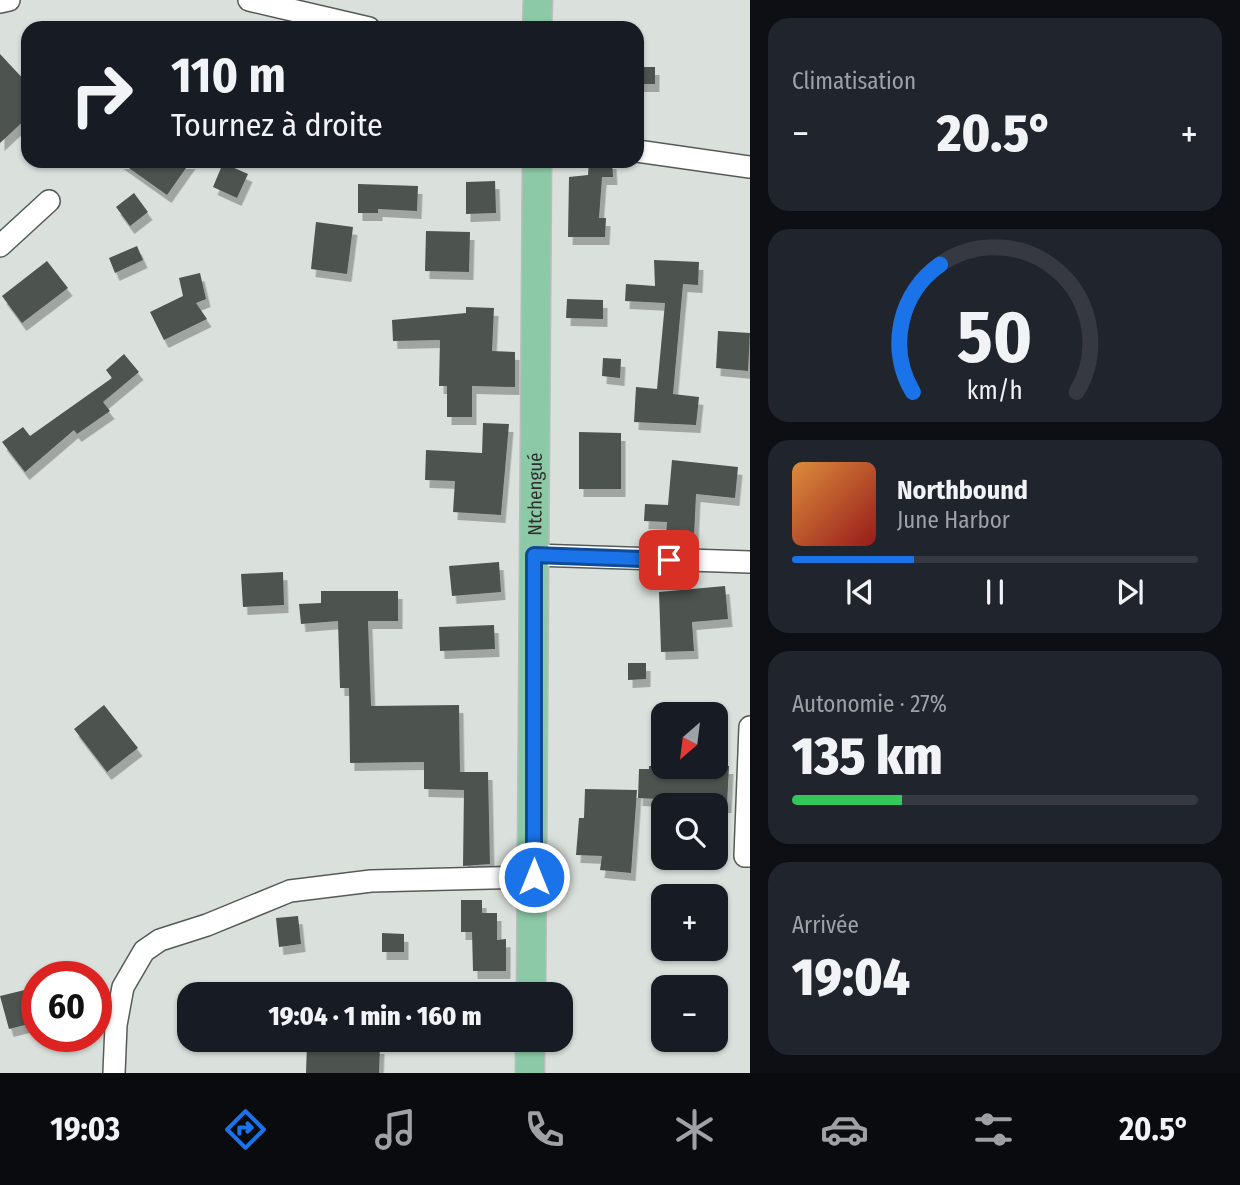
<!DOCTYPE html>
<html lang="fr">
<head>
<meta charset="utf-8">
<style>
  body { margin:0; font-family:"Fira Sans Condensed",sans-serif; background:#20242c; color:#f1f3f6; height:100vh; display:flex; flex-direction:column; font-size:26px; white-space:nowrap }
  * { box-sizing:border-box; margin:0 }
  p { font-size:23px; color:#9ea1a6 }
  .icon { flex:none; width:38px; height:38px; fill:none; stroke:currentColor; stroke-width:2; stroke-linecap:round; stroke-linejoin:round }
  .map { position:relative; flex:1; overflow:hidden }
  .drawer { display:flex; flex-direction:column; gap:18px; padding:18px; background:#0d0f14; width:490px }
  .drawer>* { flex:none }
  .guide { position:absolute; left:21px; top:21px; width:623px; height:147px; border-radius:21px; box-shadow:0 2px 5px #0004; background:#171b24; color:#f1f3f6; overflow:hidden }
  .needle { width:46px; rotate:208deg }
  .tools { position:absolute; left:651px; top:702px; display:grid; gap:14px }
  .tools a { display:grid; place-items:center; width:77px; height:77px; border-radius:14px; background:#171b24; box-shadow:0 2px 5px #0004; font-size:35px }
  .speed { position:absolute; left:21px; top:961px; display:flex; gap:14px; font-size:35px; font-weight:700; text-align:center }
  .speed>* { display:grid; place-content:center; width:91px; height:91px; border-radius:50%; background:#171b24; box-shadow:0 2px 5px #0004; line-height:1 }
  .speed .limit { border:10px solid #d22; background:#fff; color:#111 }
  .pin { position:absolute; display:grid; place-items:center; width:60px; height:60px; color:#fff; margin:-30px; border-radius:14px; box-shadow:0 4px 10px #0006 }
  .me { position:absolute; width:77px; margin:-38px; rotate:0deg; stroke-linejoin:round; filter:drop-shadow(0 0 5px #0008) }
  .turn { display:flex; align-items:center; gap:24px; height:147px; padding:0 35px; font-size:32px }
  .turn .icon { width:91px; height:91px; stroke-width:2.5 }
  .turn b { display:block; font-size:49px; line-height:60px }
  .big { font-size:52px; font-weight:800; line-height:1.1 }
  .drawer .widget { flex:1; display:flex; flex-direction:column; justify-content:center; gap:10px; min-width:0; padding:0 24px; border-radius:21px; background:#20242c }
  .drawer .dial { align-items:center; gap:0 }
  .dial svg { height:182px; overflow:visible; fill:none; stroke:#363941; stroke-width:7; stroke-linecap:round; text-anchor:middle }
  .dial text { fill:#f1f3f6; stroke:none }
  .song { display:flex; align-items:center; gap:21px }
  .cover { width:84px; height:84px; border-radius:10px; background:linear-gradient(135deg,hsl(30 70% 55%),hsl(0 70% 35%)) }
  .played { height:7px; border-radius:4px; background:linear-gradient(90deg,#1a73e8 30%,#363941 30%) }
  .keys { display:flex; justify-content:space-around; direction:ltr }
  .heat { display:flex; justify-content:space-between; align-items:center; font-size:38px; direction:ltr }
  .charge { height:10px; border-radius:5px; background:linear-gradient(90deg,#34c759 27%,#363941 0) }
  .trip { position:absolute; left:177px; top:982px; width:396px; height:70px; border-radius:21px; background:#171b24; box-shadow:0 2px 5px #0004; font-weight:800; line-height:70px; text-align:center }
  .menu { display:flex; height:112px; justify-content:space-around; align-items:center; background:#090b0e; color:#9ea1a6 }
  .menu .icon { width:49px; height:49px }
  .menu .active { color:#1a73e8 }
  .menu b { font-size:32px; color:#f1f3f6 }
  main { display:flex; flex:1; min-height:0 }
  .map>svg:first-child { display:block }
  .building { fill:#4d534f; filter:url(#shadow) }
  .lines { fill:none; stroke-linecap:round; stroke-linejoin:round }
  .minor-casing { stroke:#555c57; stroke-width:24 }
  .major-casing { stroke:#bbbcbb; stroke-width:31 }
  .minor { stroke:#fff; stroke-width:21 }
  .major { stroke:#8ccaa7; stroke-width:28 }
  .route-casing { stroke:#114b97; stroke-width:18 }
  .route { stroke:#1a73e8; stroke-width:12 }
  .labels { text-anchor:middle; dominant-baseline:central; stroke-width:7; stroke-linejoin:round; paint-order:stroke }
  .street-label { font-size:19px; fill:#2b2e2c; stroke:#e7eee9 }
</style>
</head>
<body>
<main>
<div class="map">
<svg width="750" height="1073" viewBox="0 0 750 1073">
  <defs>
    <filter id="shadow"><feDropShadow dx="4.5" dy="8" stdDeviation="0" flood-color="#0004"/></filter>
  </defs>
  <rect width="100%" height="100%" fill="#dae1dc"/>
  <g class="building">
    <polygon points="0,54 28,84 28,117 0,143"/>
    <rect x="637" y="67" width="18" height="17"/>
    <polygon points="119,161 191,161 167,195"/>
    <polygon points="589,161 612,161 613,177 602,177 599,218 606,218 605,237 568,237 569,177 588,175"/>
    <polygon points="223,163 248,174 237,198 213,187"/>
    <polygon points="495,181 496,213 466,214 466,182"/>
    <polygon points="358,184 418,186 417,211 378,209 378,213 358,213"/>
    <polygon points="134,193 148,212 130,226 116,207"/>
    <polygon points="316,222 353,227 347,274 311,269"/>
    <polygon points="426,231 470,232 469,272 425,271"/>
    <polygon points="137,246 143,260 115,273 109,258"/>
    <polygon points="654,260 699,262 698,285 683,284 673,394 699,397 696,425 634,422 636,387 657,389 665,303 625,301 626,284 655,286"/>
    <polygon points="47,261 68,288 22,323 2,296"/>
    <polygon points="200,273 206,299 196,303 207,319 164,340 150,312 183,296 179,278"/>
    <polygon points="567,299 603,300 603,319 566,318"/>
    <polygon points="466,307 494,308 492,351 515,352 515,387 472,386 472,417 447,417 447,386 439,386 440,340 393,341 392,320 466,313"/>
    <polygon points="718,331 750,333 748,371 716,368"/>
    <polygon points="124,354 139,372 103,402 110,411 77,434 74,430 25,472 2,442 23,427 30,436 112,378 106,370"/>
    <polygon points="603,358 621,359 620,378 602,376"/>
    <polygon points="483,423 509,424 501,515 453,512 455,481 425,480 426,450 482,453"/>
    <polygon points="579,432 621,433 621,489 579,489"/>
    <polygon points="672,460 738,467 735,498 696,494 694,537 666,536 667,522 644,521 645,504 668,505"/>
    <polygon points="499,562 501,592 452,596 449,566"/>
    <polygon points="283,572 284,605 243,607 241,574"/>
    <polygon points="725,586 728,619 692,622 694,651 661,652 659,592"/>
    <polygon points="321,591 398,591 398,621 368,621 371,706 459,705 460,772 488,772 490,864 463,866 464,790 424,789 424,762 350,763 349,688 340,688 338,621 301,624 299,604 321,603"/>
    <polygon points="494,625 495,649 440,651 439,627"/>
    <polygon points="628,663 646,663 646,679 628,680"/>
    <polygon points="104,705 138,748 107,772 74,729"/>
    <polygon points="649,766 729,766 727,805 677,805 678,800 638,798 639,769 649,769"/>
    <polygon points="585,789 637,790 631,873 600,870 602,856 576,855 579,818 584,818"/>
    <polygon points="461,900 482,900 482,913 497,913 497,940 506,939 506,971 473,971 472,932 461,932"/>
    <polygon points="298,916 301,944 279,947 276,918"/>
    <polygon points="382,933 404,934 404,952 382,952"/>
    <polygon points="37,987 37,1022 9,1029 0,996"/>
    <polygon points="307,1043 380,1046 379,1073 306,1073"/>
  </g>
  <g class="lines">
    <g class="minor-casing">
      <g id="minor">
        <polyline points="249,0 369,28"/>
        <polyline points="0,2 9,0"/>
        <polyline points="637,151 750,167"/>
        <polyline points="0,246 49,201"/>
        <polyline points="534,555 750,562"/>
        <polyline points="750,727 745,856 750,856"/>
        <polyline points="114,1073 116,1025 123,987 144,951 160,940 207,925 290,891 371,881 534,877"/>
      </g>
    </g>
    <g class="major-casing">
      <g id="major">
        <polyline points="537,28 538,0"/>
        <path id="s1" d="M531,994L537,161"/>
        <polyline points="530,1073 530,1040"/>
      </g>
    </g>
    <use href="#minor" class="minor"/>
    <use href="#major" class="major"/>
  </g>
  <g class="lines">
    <g class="route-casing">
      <polyline id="route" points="534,877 534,555 669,560"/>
    </g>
    <use href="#route" class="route"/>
  </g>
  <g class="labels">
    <g class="street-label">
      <text stroke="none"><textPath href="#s1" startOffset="500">Ntchengué</textPath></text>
    </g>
  </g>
</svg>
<div class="tools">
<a><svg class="needle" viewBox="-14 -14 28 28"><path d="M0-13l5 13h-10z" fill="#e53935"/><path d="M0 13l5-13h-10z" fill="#9ea1a6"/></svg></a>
<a><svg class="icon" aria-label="search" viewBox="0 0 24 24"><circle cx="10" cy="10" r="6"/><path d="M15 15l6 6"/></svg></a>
<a>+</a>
<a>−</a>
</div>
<div class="speed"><div class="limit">60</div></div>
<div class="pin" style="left:669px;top:560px;background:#d93025"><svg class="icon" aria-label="arrive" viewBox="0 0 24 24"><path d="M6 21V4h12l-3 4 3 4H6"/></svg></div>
<svg class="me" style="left:534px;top:877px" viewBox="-20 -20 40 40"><circle r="17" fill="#1a73e8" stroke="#fff" stroke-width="3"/><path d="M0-11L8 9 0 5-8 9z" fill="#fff"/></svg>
<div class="trip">19:04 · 1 min · 160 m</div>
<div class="guide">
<div class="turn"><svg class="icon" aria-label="right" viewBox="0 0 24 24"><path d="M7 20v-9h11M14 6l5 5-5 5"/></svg><div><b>110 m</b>Tournez à droite</div></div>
</div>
</div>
<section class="drawer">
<div class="widget"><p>Climatisation</p>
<div class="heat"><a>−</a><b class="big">20.5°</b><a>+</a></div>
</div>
<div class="widget dial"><svg viewBox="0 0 100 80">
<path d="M14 69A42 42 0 1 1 86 69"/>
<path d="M14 69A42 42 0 0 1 26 13" stroke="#1a73e8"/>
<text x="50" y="56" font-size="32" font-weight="700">50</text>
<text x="50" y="72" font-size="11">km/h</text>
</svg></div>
<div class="widget">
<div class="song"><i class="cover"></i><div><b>Northbound</b><p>June Harbor</p></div></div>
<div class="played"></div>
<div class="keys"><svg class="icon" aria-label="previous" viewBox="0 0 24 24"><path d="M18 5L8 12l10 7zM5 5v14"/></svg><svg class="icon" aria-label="pause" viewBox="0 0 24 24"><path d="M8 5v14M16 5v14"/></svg><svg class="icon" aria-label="next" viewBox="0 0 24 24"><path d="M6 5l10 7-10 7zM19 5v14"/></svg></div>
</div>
<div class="widget"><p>Autonomie · 27%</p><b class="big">135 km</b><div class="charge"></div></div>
<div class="widget"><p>Arrivée</p><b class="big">19:04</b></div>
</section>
</main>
<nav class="menu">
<b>19:03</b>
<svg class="icon active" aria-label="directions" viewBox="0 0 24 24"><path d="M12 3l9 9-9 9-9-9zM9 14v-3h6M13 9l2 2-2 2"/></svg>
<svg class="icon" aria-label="music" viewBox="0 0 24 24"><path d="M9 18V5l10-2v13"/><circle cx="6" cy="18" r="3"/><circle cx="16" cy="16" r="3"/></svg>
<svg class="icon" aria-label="phone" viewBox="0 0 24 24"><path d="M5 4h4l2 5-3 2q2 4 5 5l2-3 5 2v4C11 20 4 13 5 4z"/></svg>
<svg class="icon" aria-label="climate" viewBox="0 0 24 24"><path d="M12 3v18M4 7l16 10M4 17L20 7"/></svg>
<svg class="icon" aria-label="car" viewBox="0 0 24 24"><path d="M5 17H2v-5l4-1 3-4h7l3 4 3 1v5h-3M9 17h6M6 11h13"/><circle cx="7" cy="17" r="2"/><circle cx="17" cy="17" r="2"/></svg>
<svg class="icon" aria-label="filters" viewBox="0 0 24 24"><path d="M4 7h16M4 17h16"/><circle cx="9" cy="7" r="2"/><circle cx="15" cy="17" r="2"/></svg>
<b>20.5°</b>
</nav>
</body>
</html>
